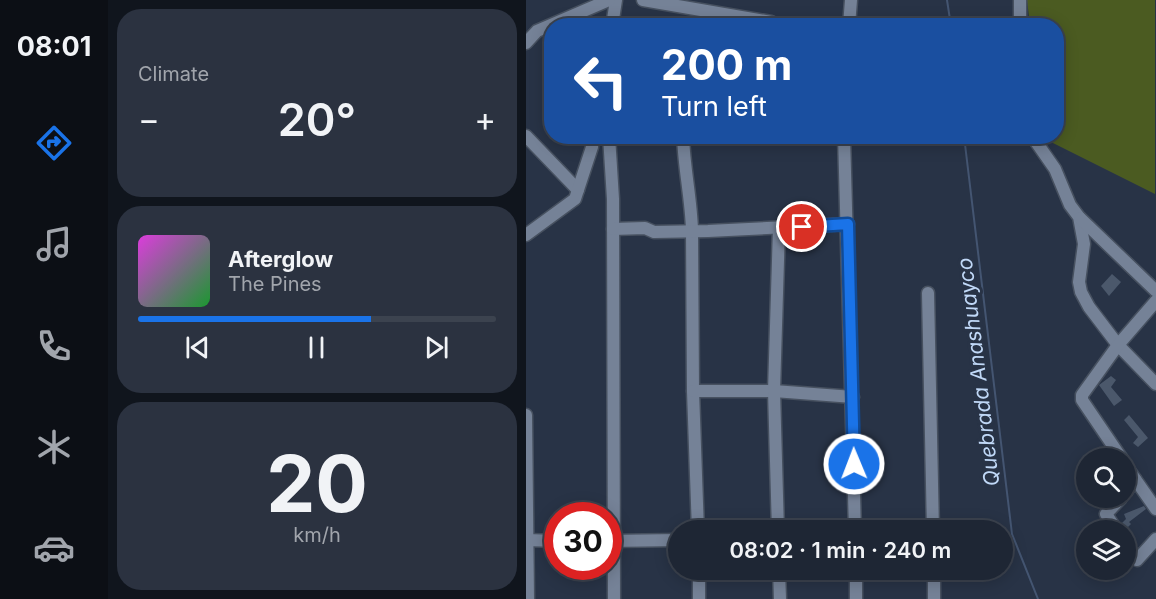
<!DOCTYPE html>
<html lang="en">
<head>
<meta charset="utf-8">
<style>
  body { margin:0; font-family:Inter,sans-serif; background:#2b3240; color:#f1f3f6; height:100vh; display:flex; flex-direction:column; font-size:22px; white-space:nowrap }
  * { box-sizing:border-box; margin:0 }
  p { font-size:20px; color:#a1a5ac }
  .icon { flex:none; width:33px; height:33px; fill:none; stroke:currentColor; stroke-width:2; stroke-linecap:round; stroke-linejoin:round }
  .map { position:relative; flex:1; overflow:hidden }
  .sheet { display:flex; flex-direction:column; gap:9px; padding:9px; background:#10151d; width:418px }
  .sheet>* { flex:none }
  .banner { position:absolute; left:18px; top:18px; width:520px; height:126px; border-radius:24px; box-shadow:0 3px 15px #0003,0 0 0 2px #3c434f; background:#1a4fa0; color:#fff; overflow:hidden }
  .buttons { position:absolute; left:550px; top:448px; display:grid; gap:12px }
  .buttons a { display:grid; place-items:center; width:60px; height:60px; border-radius:50%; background:#1e2634; box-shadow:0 3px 15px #0003,0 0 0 2px #3c434f; font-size:30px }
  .speed { position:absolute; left:18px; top:502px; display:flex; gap:12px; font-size:30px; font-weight:700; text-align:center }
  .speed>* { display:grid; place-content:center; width:78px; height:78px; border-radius:50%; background:#1e2634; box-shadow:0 3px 15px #0003,0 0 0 2px #3c434f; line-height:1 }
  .speed .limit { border:9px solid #d22; background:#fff; color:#111 }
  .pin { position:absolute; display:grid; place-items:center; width:51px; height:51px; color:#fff; margin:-26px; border:3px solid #fff; border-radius:50%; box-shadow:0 2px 6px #0007 }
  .me { position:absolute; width:66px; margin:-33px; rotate:359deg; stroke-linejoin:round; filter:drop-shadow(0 0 4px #0008) }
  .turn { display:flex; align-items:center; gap:21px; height:126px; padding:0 18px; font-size:27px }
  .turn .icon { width:78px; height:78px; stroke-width:2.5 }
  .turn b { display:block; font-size:42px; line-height:51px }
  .big { font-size:45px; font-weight:600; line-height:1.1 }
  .sheet .widget { flex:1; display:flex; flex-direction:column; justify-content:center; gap:9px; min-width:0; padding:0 21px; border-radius:24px; background:#2b3240 }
  .sheet .dial { align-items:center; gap:0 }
  .dial b { font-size:78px; line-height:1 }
  .song { display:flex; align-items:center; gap:18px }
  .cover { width:72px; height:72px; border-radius:9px; background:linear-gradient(135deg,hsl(300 70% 55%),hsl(130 70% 35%)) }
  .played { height:6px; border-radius:3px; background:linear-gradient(90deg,#1a73e8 65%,#3c434f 65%) }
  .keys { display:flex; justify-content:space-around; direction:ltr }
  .heat { display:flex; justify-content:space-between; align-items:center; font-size:33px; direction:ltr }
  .trip { position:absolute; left:142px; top:520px; width:345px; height:60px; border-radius:30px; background:#1e2634; box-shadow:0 3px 15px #0003,0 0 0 2px #3c434f; font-weight:600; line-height:60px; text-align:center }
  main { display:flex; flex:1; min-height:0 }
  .tabs { display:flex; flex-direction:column; width:108px; justify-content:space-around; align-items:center; background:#0c0f15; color:#a1a5ac }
  .tabs .icon { width:42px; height:42px }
  .tabs .selected { color:#1a73e8 }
  .tabs b { font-size:27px; color:#f1f3f6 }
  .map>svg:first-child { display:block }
  .green { fill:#4b5b21 }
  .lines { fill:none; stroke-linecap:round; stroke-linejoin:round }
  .stream { stroke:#445571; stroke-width:2 }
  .building { fill:#4b586b }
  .minor-casing { stroke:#475160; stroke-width:15 }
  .minor { stroke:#758297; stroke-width:12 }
  .route-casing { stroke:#114b97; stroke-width:15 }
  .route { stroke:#1a73e8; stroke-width:10 }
  .labels { text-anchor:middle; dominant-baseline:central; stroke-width:6; stroke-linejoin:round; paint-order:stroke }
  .water-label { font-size:21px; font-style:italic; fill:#c0d8f7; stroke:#283346 }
</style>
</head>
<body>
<main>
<nav class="tabs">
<b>08:01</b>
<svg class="icon selected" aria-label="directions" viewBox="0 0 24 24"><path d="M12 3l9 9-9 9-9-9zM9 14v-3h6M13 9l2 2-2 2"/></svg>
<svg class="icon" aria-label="music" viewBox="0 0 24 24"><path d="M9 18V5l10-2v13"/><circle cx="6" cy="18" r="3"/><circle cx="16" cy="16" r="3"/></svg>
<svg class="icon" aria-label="phone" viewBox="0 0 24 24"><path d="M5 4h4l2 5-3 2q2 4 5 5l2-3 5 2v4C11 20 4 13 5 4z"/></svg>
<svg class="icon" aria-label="climate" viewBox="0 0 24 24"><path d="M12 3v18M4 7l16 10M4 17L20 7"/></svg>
<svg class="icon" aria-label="car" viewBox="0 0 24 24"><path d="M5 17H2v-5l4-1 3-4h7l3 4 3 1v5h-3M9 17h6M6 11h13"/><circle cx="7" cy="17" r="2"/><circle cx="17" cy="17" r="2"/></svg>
</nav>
<section class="sheet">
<div class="widget"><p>Climate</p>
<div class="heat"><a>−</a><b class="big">20°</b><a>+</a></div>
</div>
<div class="widget">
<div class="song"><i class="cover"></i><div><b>Afterglow</b><p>The Pines</p></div></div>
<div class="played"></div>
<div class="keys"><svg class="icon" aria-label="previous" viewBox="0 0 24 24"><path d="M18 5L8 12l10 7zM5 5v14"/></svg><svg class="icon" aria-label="pause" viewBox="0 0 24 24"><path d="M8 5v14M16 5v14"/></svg><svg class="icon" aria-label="next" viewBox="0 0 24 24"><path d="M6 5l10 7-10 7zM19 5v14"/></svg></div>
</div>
<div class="widget dial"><b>20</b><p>km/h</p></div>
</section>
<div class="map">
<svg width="630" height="599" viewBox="0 0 630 599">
  <rect width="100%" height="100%" fill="#283346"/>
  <polygon class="green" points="501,0 629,0 629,194 519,139 519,137 531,136 531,26 504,25"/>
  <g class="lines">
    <g class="stream">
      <polyline points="421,0 425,26"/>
      <polyline points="438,136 486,534 512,599"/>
    </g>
  </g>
  <g class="building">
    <polygon points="586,274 595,282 583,296 575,286"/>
    <polygon points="585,376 590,380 585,387 596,400 588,406 573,385"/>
    <polygon points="603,415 622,438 612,447 607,443 612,437 598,420"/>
    <polygon points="618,506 620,509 603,522 605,524 601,528 596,523 600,519 598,514"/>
  </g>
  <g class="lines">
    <g class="minor-casing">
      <g id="minor">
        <polyline points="117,0 245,22"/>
        <polyline points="86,26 90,0"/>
        <polyline points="323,26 325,0"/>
        <polyline points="494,26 494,0"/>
        <polyline points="0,43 11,31 83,0"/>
        <polyline points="0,136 52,190"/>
        <polyline points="83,136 87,199 88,599"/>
        <path d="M157,136C158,168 165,198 166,230L167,391L172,531"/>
        <polyline points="318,136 329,531"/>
        <polyline points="506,136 529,169 544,205 553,217 558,244 553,282 555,292 563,307 592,345 630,384"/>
        <polyline points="554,218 630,291"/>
        <polyline points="87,229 119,228 128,232 182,231 322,224"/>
        <polyline points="0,235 49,199 66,147 66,136"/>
        <polyline points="402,293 407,531"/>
        <polyline points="167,391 248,391 327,397"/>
        <polyline points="0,415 2,599"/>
        <polyline points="596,459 556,400 556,395 592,345 630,301"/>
        <polyline points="600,466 630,509"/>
        <polyline points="600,492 609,479"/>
        <polyline points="252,531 248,391 253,228"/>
        <polyline points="591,531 580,514 595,498"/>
        <polyline points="0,540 32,541"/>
        <polyline points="82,541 153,540"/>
        <polyline points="600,544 611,560 630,539"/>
        <polyline points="173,570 173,599"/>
        <polyline points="253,570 254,599"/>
        <polyline points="330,570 330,599"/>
        <polyline points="408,570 408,599"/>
      </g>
    </g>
    <use href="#minor" class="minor"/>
  </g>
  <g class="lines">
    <g class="route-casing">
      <polyline id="route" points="276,227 322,224 328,464"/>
    </g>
    <use href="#route" class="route"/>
  </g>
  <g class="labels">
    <g class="water-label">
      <text transform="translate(452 372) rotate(-97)">Quebrada Anashuayco</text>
    </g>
  </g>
</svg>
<div class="buttons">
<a><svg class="icon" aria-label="search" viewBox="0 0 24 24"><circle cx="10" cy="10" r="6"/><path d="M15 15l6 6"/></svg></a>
<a><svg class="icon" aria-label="layers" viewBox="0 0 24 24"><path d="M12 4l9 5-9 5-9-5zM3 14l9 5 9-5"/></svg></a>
</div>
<div class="speed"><div class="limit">30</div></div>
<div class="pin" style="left:276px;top:227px;background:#d93025"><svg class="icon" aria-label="arrive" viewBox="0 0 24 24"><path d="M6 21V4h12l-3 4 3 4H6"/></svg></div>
<svg class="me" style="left:328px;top:464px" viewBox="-20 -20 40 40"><circle r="17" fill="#1a73e8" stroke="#fff" stroke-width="3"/><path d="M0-11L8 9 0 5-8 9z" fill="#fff"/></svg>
<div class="trip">08:02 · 1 min · 240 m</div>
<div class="banner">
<div class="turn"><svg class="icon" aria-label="left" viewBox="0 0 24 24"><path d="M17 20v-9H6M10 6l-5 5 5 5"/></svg><div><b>200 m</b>Turn left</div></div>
</div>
</div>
</main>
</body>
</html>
